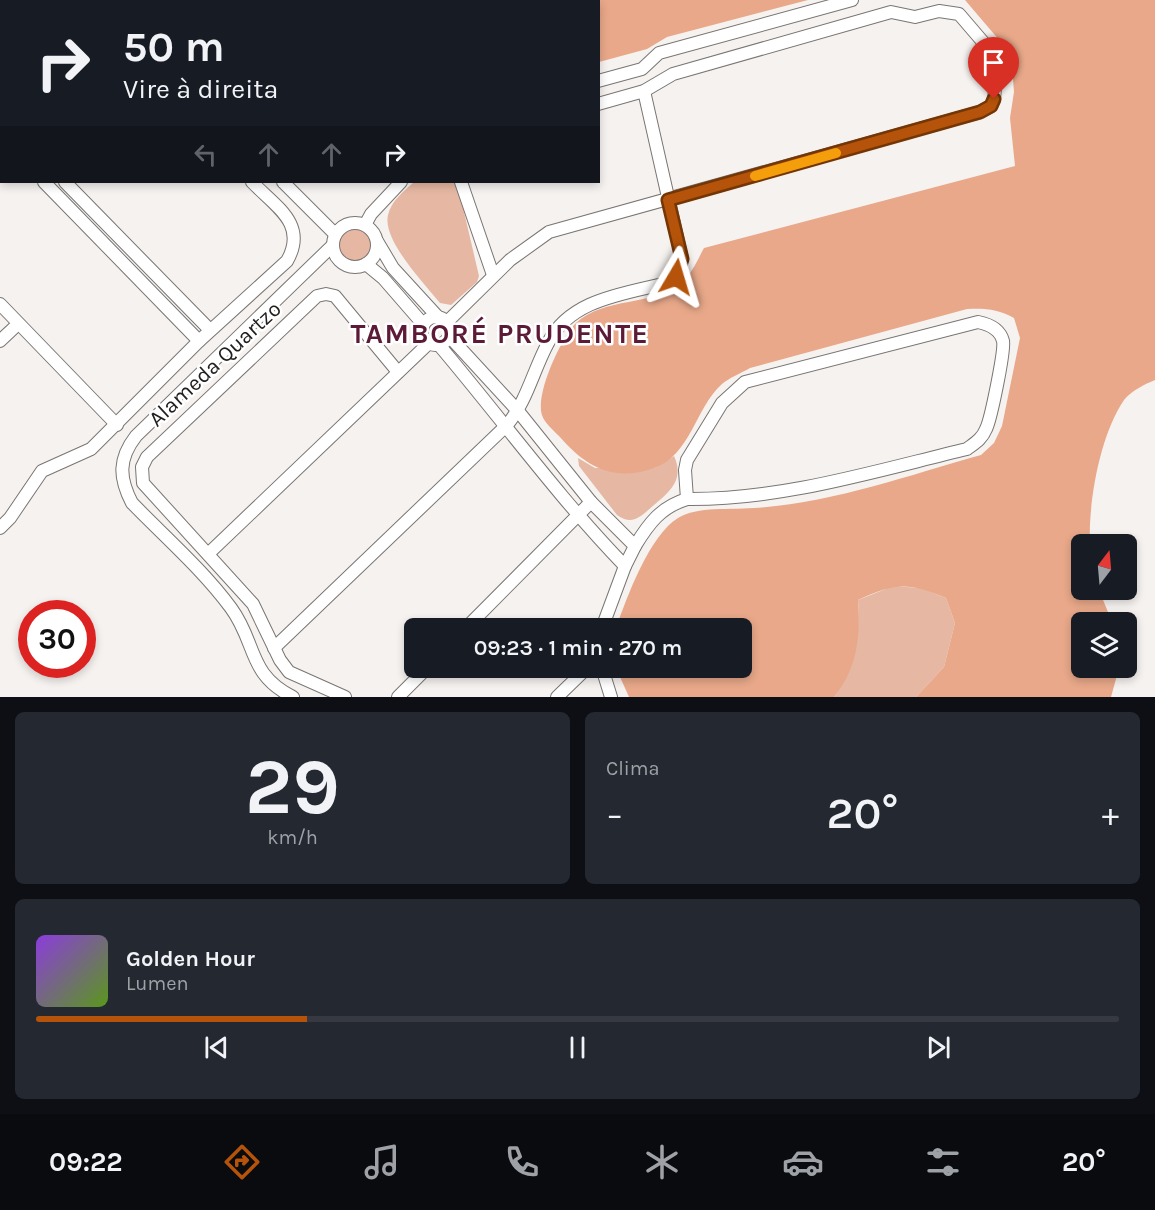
<!DOCTYPE html>
<html lang="pt">
<head>
<meta charset="utf-8">
<style>
  body { margin:0; font-family:Karla,sans-serif; background:#242831; color:#f1f3f6; height:100vh; display:flex; flex-direction:column; font-size:22px; white-space:nowrap }
  * { box-sizing:border-box; margin:0 }
  p { font-size:20px; color:#9ea1a6 }
  .icon { flex:none; width:33px; height:33px; fill:none; stroke:currentColor; stroke-width:2; stroke-linecap:round; stroke-linejoin:round }
  .map { position:relative; height:697px; overflow:hidden }
  .details { display:flex; flex-direction:column; gap:15px; padding:15px; background:#0d0f14; flex:1 }
  .details>* { flex:none }
  .top-card { position:absolute; left:0px; top:0px; width:600px; height:183px; box-shadow:0 3px 9px #0003; background:#171b24; color:#f1f3f6; overflow:hidden }
  .needle { width:39px; rotate:16deg }
  .controls { position:absolute; left:1071px; top:534px; display:grid; gap:12px }
  .controls a { display:grid; place-items:center; width:66px; height:66px; border-radius:9px; background:#171b24; box-shadow:0 3px 9px #0003; font-size:30px }
  .speed { position:absolute; left:18px; top:600px; display:flex; gap:12px; font-size:30px; font-weight:700; text-align:center }
  .speed>* { display:grid; place-content:center; width:78px; height:78px; border-radius:50%; background:#171b24; box-shadow:0 3px 9px #0003; line-height:1 }
  .speed .limit { border:9px solid #d22; background:#fff; color:#111 }
  .pin { position:absolute; display:grid; place-items:center; width:51px; height:51px; color:#fff; margin:-62px -26px; border-radius:50% 50% 50% 0; rotate:-45deg; box-shadow:0 0 6px #0007 }
  .pin .icon { rotate:45deg }
  .me { position:absolute; width:66px; margin:-33px; rotate:7deg; stroke-linejoin:round; filter:drop-shadow(0 0 4px #0008) }
  .turn { display:flex; align-items:center; gap:21px; height:126px; padding:0 24px; font-size:27px }
  .turn .icon { width:78px; height:78px; stroke-width:2.5 }
  .turn b { display:block; font-size:42px; line-height:51px }
  .lanes { display:flex; align-items:center; height:57px; padding:0 24px; background:#0003; justify-content:center; gap:30px; direction:ltr }
  .lanes .off { opacity:.35 }
  .big { font-size:45px; font-weight:600; line-height:1.1 }
  .details .tile { flex:1; display:flex; flex-direction:column; justify-content:center; gap:9px; min-width:0; padding:0 21px; border-radius:9px; background:#242831 }
  .details .dial { align-items:center; gap:0 }
  .dial b { font-size:78px; line-height:1 }
  .song { display:flex; align-items:center; gap:18px }
  .cover { width:72px; height:72px; border-radius:9px; background:linear-gradient(135deg,hsl(270 70% 55%),hsl(90 70% 35%)) }
  .played { height:6px; border-radius:3px; background:linear-gradient(90deg,#b45309 25%,#363941 25%) }
  .keys { display:flex; justify-content:space-around; direction:ltr }
  .heat { display:flex; justify-content:space-between; align-items:center; font-size:33px; direction:ltr }
  .details .tiles { flex:1; display:grid; gap:15px; grid-template-columns:1fr 1fr }
  .tile:last-child { grid-column:span 2 }
  .trip { position:absolute; left:404px; top:618px; width:348px; height:60px; border-radius:9px; background:#171b24; box-shadow:0 3px 9px #0003; font-weight:600; line-height:60px; text-align:center }
  .dock { display:flex; height:96px; justify-content:space-around; align-items:center; background:#090b0e; color:#9ea1a6 }
  .dock .icon { width:42px; height:42px }
  .dock .on { color:#b45309 }
  .dock b { font-size:27px; color:#f1f3f6 }
  .map>svg:first-child { display:block }
  .green { fill:#e6b8a3 }
  .forest { fill:#e8a889 }
  .lines { fill:none; stroke-linecap:round; stroke-linejoin:round }
  .minor-casing { stroke:#797573; stroke-width:14 }
  .minor { stroke:#fff; stroke-width:12 }
  .route-casing { stroke:#753606; stroke-width:15 }
  .route { stroke:#b45309; stroke-width:10 }
  .slow { stroke:#f59e0b; stroke-width:10 }
  .labels { text-anchor:middle; dominant-baseline:central; stroke-width:5; stroke-linejoin:round; paint-order:stroke }
  .street-label { font-size:22px; fill:#22201f; stroke:#fff }
  .district-label { font-size:28px; font-weight:bold; letter-spacing:1.5px; fill:#5c1a37; stroke:#fff }
</style>
</head>
<body>
<div class="map">
<svg width="1155" height="697" viewBox="0 0 1155 697">
  <rect width="100%" height="100%" fill="#f6f2f0"/>
  <g class="green">
    <path d="M414,182H457L479,276L477,282L451,305L440,303C424,283 382,240 388,215C391,201 404,191 414,182Z"/>
    <circle cx="355" cy="245" r="17"/>
    <path d="M674,456C685,480 669,492 654,505C642,515 633,527 617,515L579,466L578,458L595,468H654Z"/>
    <path d="M893,586L921,588L946,598L955,623L944,667L916,697H834C854,673 861,631 858,600Z"/>
  </g>
  <g class="forest">
    <polygon points="574,0 808,0 667,37 647,49 599,62 598,2 571,1"/>
    <path d="M965,0H1155V380C1145,384 1131,391 1124,400C1100,435 1088,503 1090,544H1082V590H1099L1112,622H1082V668H1119L1111,697H916L944,667L955,623L946,598C907,582 896,583 858,600C861,635 857,670 834,697H629L616,668H741V628H616C627,597 649,536 678,518C697,506 732,510 754,508C832,503 906,476 981,455L994,443L1002,426L1020,338L1014,318C998,309 985,308 967,309L750,368C741,373 729,378 722,384C695,408 691,455 654,468C613,483 585,466 559,436C553,430 544,422 542,415C535,394 561,338 576,323C604,297 653,306 682,283C691,275 698,259 704,248L1015,166L1010,118L1014,92L1011,54Z"/>
  </g>
  <g class="lines">
    <g class="minor-casing">
      <g id="minor">
        <polyline points="51,0 57,2"/>
        <polyline points="93,0 95,2"/>
        <polyline points="598,81 642,69 659,53 852,0"/>
        <polyline points="0,115 2,116"/>
        <polyline points="0,136 2,137"/>
        <polyline points="0,173 2,172"/>
        <polyline points="44,182 199,341"/>
        <polyline points="65,182 210,330"/>
        <polyline points="283,182 335,234"/>
        <polyline points="461,182 493,275"/>
        <circle cx="355" cy="245" r="22"/>
        <polyline points="365,225 371,214 401,182"/>
        <polyline points="377,241 393,268 437,316"/>
        <polyline points="366,264 383,278 423,324"/>
        <polyline points="0,304 117,425"/>
        <circle cx="436" cy="331" r="14"/>
        <polyline points="447,322 510,260 549,232 980,112 991,106 994,100 997,64 989,49 959,14 939,11 915,17 891,12 673,74 644,91 598,104"/>
        <polyline points="0,341 18,324"/>
        <path d="M439,345C501,418 558,497 625,566L635,546L591,502L518,411L449,336"/>
        <path d="M0,528L10,518L42,471L91,449L199,341L287,261C308,224 276,207 252,182"/>
        <path d="M635,546C649,523 661,507 687,499L685,470L687,460L722,403L745,382L978,322C988,324 1000,329 1003,341C1005,350 991,419 986,429C982,439 975,443 967,449C875,471 782,500 687,499"/>
        <polyline points="208,554 429,343"/>
        <polyline points="466,628 591,502"/>
        <polyline points="602,628 625,566"/>
        <path d="M274,648L507,425C527,401 533,371 548,343C570,299 624,294 667,283L676,277L682,259L644,91"/>
        <polyline points="602,668 611,697"/>
        <path d="M293,697C247,674 257,643 231,608C203,570 165,537 132,503C119,478 118,459 136,436L332,246"/>
        <polyline points="345,697 289,672 280,660 253,604 143,483 142,467 147,457 317,296 326,294 335,296 398,372"/>
        <polyline points="398,697 427,668"/>
        <polyline points="557,697 587,668"/>
      </g>
    </g>
    <use href="#minor" class="minor"/>
  </g>
  <g class="lines">
    <g class="route-casing">
      <polyline id="route" points="676,277 682,259 668,200 980,112 991,106 994,99"/>
    </g>
    <use href="#route" class="route"/>
    <polyline class="slow" points="755,176 836,153"/>
  </g>
  <g class="labels">
    <g class="street-label">
      <text transform="translate(215 364) rotate(-43)">Alameda Quartzo</text>
    </g>
    <g class="district-label">
      <text x="500" y="333">TAMBORÉ PRUDENTE</text>
    </g>
  </g>
</svg>
<div class="controls">
<a><svg class="needle" viewBox="-14 -14 28 28"><path d="M0-13l5 13h-10z" fill="#e53935"/><path d="M0 13l5-13h-10z" fill="#9ea1a6"/></svg></a>
<a><svg class="icon" aria-label="layers" viewBox="0 0 24 24"><path d="M12 4l9 5-9 5-9-5zM3 14l9 5 9-5"/></svg></a>
</div>
<div class="speed"><div class="limit">30</div></div>
<div class="pin" style="left:994px;top:99px;background:#d93025"><svg class="icon" aria-label="arrive" viewBox="0 0 24 24"><path d="M6 21V4h12l-3 4 3 4H6"/></svg></div>
<svg class="me" style="left:676px;top:277px" viewBox="-20 -20 40 40"><path d="M0-17L14 15 0 8-14 15z" fill="#b45309" stroke="#fff" stroke-width="4"/></svg>
<div class="trip">09:23 · 1 min · 270 m</div>
<div class="top-card">
<div class="turn"><svg class="icon" aria-label="right" viewBox="0 0 24 24"><path d="M7 20v-9h11M14 6l5 5-5 5"/></svg><div><b>50 m</b>Vire à direita</div></div>
<div class="lanes"><svg class="icon off" aria-label="left" viewBox="0 0 24 24"><path d="M17 20v-9H6M10 6l-5 5 5 5"/></svg><svg class="icon off" aria-label="ahead" viewBox="0 0 24 24"><path d="M12 20V5M6 11l6-6 6 6"/></svg><svg class="icon off" aria-label="ahead" viewBox="0 0 24 24"><path d="M12 20V5M6 11l6-6 6 6"/></svg><svg class="icon" aria-label="right" viewBox="0 0 24 24"><path d="M7 20v-9h11M14 6l5 5-5 5"/></svg></div>
</div>
</div>
<section class="details">
<div class="tiles">
<div class="tile dial"><b>29</b><p>km/h</p></div>
<div class="tile"><p>Clima</p>
<div class="heat"><a>−</a><b class="big">20°</b><a>+</a></div>
</div>
<div class="tile">
<div class="song"><i class="cover"></i><div><b>Golden Hour</b><p>Lumen</p></div></div>
<div class="played"></div>
<div class="keys"><svg class="icon" aria-label="previous" viewBox="0 0 24 24"><path d="M18 5L8 12l10 7zM5 5v14"/></svg><svg class="icon" aria-label="pause" viewBox="0 0 24 24"><path d="M8 5v14M16 5v14"/></svg><svg class="icon" aria-label="next" viewBox="0 0 24 24"><path d="M6 5l10 7-10 7zM19 5v14"/></svg></div>
</div>
</div>
</section>
<nav class="dock">
<b>09:22</b>
<svg class="icon on" aria-label="directions" viewBox="0 0 24 24"><path d="M12 3l9 9-9 9-9-9zM9 14v-3h6M13 9l2 2-2 2"/></svg>
<svg class="icon" aria-label="music" viewBox="0 0 24 24"><path d="M9 18V5l10-2v13"/><circle cx="6" cy="18" r="3"/><circle cx="16" cy="16" r="3"/></svg>
<svg class="icon" aria-label="phone" viewBox="0 0 24 24"><path d="M5 4h4l2 5-3 2q2 4 5 5l2-3 5 2v4C11 20 4 13 5 4z"/></svg>
<svg class="icon" aria-label="climate" viewBox="0 0 24 24"><path d="M12 3v18M4 7l16 10M4 17L20 7"/></svg>
<svg class="icon" aria-label="car" viewBox="0 0 24 24"><path d="M5 17H2v-5l4-1 3-4h7l3 4 3 1v5h-3M9 17h6M6 11h13"/><circle cx="7" cy="17" r="2"/><circle cx="17" cy="17" r="2"/></svg>
<svg class="icon" aria-label="filters" viewBox="0 0 24 24"><path d="M4 7h16M4 17h16"/><circle cx="9" cy="7" r="2"/><circle cx="15" cy="17" r="2"/></svg>
<b>20°</b>
</nav>
</body>
</html>
